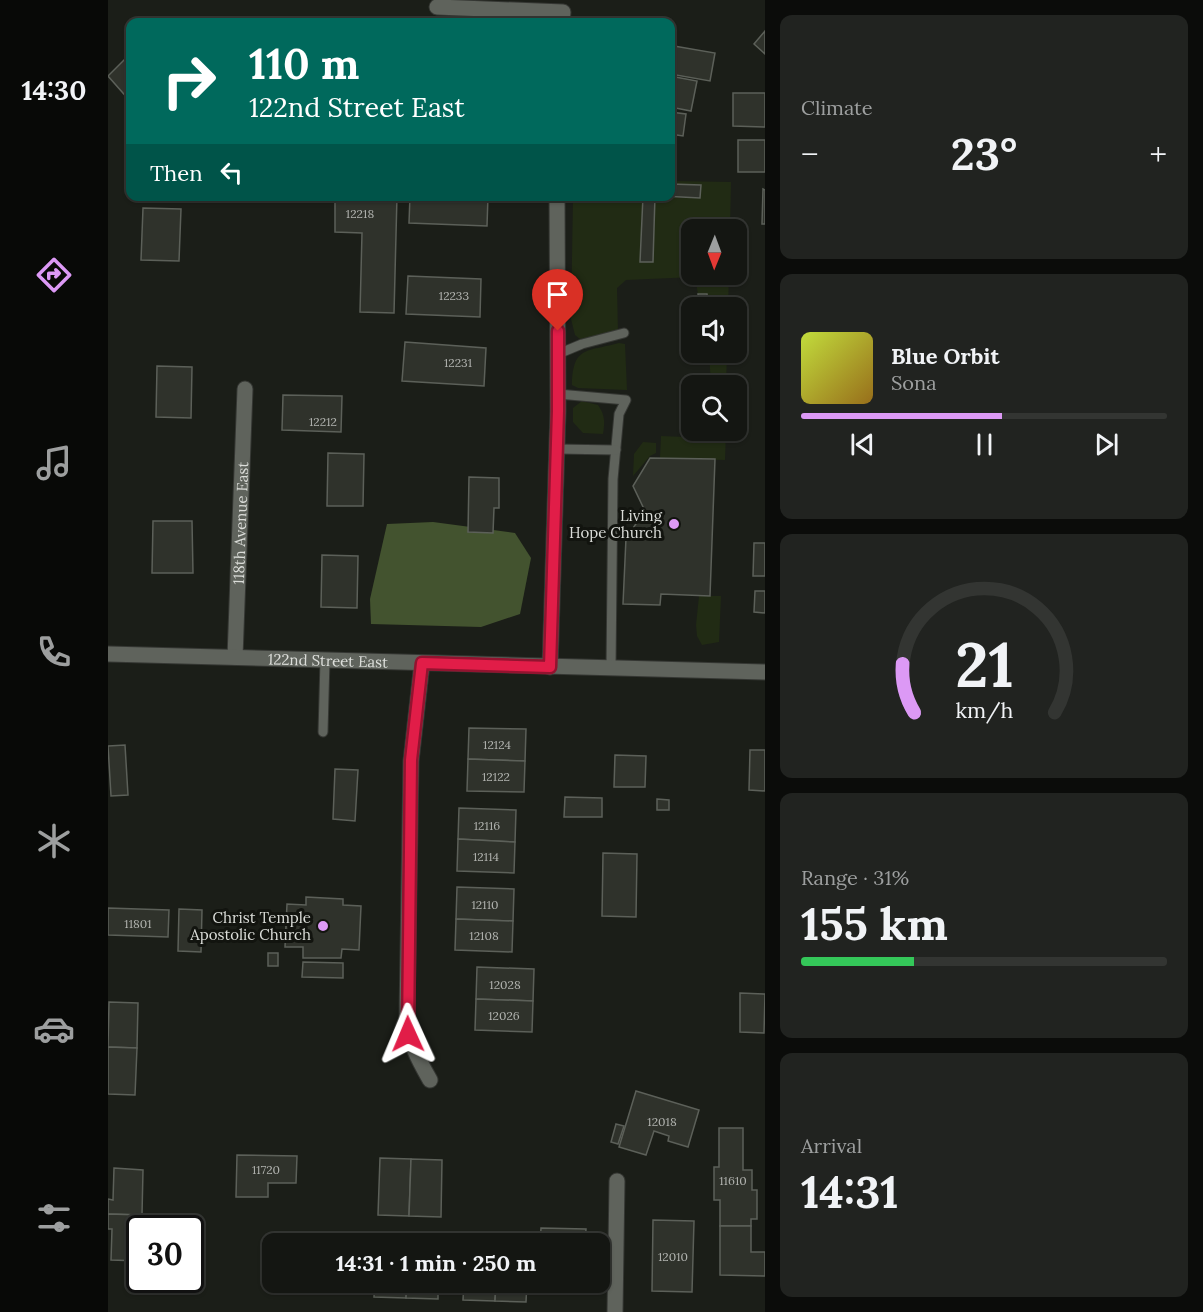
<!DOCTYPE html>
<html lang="en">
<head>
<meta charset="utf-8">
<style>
  body { margin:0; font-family:Lora,serif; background:#212320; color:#f1f3f6; height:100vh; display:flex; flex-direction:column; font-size:22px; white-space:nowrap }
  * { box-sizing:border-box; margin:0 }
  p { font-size:20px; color:#9d9f9f }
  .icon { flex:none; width:33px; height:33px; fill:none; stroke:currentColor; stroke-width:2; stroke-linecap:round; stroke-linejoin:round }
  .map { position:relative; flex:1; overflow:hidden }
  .details { display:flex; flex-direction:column; gap:15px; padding:15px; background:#0b0c0a; width:438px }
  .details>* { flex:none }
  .hud { position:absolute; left:18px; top:18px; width:549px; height:183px; border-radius:12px; box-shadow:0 2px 4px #0004,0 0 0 2px #333532; background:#00695c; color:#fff; overflow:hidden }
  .needle { width:39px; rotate:181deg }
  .tools { position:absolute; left:573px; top:219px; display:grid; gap:12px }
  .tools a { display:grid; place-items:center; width:66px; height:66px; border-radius:12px; background:#141612; box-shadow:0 2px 4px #0004,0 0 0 2px #333532; font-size:30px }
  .speed { position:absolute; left:18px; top:1215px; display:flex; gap:12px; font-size:30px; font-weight:700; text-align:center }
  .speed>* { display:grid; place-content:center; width:78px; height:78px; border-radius:50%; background:#141612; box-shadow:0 2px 4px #0004,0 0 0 2px #333532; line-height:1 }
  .speed .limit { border:3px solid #111; border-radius:9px; background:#fff; color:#111 }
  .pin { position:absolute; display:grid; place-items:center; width:51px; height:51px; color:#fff; margin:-62px -26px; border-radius:50% 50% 50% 0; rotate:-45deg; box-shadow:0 0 6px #0007 }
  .pin .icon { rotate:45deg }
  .me { position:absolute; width:66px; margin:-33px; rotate:359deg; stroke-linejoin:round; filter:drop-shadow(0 0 4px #0008) }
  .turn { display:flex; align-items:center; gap:21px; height:126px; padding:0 24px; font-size:27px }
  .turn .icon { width:78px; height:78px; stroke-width:2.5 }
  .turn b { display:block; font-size:42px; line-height:51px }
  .then { display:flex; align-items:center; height:57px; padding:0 24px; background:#0003; gap:12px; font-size:22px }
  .big { font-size:45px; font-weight:800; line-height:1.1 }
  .details .widget { flex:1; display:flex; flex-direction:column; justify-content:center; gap:9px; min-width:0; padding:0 21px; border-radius:12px; background:#212320 }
  .details .dial { align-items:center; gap:0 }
  .dial svg { height:156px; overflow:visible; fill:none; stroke:#333532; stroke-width:7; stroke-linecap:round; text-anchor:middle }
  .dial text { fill:#f1f3f6; stroke:none }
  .song { display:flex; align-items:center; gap:18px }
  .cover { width:72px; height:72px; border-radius:9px; background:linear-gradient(135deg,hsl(70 70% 55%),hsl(40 70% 35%)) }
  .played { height:6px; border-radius:3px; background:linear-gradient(90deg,#dc99f5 55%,#333532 55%) }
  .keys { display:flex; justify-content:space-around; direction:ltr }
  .heat { display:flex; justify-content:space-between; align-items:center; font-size:33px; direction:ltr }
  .charge { height:9px; border-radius:4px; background:linear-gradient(90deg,#34c759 31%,#333532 0) }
  .trip { position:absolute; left:154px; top:1233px; width:348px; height:60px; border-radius:12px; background:#141612; box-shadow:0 2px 4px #0004,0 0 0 2px #333532; font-weight:800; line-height:60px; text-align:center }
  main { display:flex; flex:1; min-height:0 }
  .tab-bar { display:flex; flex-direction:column; width:108px; justify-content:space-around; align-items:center; background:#080907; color:#9d9f9f }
  .tab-bar .icon { width:42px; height:42px }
  .tab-bar .active { color:#dc99f5 }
  .tab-bar b { font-size:27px; color:#f1f3f6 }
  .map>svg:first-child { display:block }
  .green { fill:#212b14 }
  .forest { fill:#43532f }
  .building { fill:#2f322b; stroke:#5c6059; stroke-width:1.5 }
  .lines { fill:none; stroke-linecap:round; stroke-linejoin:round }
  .service-casing { stroke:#353733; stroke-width:11 }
  .minor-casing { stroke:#353733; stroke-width:17 }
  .tertiary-casing { stroke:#353733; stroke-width:17 }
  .service { stroke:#5f635c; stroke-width:9 }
  .minor { stroke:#5f635c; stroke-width:15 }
  .tertiary { stroke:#5f635c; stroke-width:15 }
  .route-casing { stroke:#92132f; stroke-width:15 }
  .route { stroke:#e11d48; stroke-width:10 }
  .poi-dot { fill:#dc99f5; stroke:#12140f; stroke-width:2 }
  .labels { text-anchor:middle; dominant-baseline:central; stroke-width:6; stroke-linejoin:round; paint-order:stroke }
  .number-label { font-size:12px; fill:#b0b2ae }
  .poi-label { font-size:15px; fill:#dbddd9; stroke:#12140f; text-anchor:end }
  .street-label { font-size:15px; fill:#dbddd9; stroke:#12140f }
</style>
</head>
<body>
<main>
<nav class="tab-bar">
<b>14:30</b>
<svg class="icon active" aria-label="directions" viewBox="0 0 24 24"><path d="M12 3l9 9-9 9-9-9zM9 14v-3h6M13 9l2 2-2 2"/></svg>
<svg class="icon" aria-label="music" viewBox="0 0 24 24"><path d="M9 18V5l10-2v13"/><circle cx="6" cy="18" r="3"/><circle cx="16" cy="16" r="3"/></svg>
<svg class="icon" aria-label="phone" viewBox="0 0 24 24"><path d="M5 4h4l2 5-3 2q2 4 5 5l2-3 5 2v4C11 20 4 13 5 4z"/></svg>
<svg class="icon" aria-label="climate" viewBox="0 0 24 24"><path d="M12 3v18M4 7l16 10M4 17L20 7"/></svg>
<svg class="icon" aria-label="car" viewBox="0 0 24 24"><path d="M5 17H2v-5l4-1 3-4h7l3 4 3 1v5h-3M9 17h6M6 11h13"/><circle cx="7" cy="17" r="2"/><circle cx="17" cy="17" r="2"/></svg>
<svg class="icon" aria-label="filters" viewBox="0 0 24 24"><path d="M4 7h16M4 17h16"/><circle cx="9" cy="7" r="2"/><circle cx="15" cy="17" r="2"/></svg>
</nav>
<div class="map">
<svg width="657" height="1312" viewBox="0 0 657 1312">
  <rect width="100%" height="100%" fill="#1b1e18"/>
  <g class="green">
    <polygon points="563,181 623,182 622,229 584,230 584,274 621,275 620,307 592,307 591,303 600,303 599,294 590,294 587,277 518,280 509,288 510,332 472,339 467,335 463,319 465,197 535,197 532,262 545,262 547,197 592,198 592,185 563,184"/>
    <path d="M511,343L517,344L519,390L470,388L464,385C465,346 478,352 511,343Z"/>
    <polygon points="601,353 619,353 618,385 603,385"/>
    <path d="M474,401L490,405C497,415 497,422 495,434L475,433L465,422V408Z"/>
    <polygon points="603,431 618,431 617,460 552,458 553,436 602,438"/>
    <polygon points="535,442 548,443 548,453 542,456 525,476 526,454"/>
    <polygon points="591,596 613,596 611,642 594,645 589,636 588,625"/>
  </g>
  <polygon class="forest" points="325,522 407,533 423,558 412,614 373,627 263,624 262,599 279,524"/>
  <g class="building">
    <polygon points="657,31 657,54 646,44"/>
    <polygon points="566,46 607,53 602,81 562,74"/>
    <polygon points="22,54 22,101 0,76"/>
    <polygon points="562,76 589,81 583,111 562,107"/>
    <polygon points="625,93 657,93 657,127 625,126"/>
    <polygon points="562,112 578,114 575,136 562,134"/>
    <rect x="630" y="140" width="27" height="32"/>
    <polygon points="562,184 593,185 592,198 554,196 562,196"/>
    <polygon points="655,189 657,190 657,224 654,224"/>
    <polygon points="227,196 289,196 286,313 252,312 254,233 227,232"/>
    <polygon points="302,196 380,196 379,226 301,223"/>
    <polygon points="535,196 547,196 545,262 532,262"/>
    <polygon points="35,208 73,209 71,261 33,260"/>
    <polygon points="300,276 373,279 372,317 298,314"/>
    <polygon points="590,294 599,294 600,303 591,303"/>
    <polygon points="297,342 378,348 376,386 294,381"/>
    <polygon points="49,366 84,367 83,418 48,417"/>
    <polygon points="175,395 234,396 233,432 174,430"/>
    <polygon points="220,453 256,454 255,506 219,506"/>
    <polygon points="542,458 607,459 602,596 553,594 552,605 515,604 518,538 537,511 525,486"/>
    <polygon points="361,477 391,478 391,508 386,508 385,533 360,532"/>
    <polygon points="45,521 84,521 85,573 44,573"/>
    <polygon points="646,543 657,543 657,576 645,576"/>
    <polygon points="214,555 250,556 249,608 213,607"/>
    <polygon points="647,591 657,591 657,613 646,612"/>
    <polygon points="361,728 418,729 417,761 360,759"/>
    <polygon points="17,745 20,795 3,796 0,746"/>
    <polygon points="642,750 657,750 657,791 641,790"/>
    <polygon points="507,755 538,756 537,787 506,787"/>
    <polygon points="360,759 417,761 416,792 359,791"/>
    <polygon points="227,769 250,770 247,821 225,819"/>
    <polygon points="457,797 494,798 494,817 456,817"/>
    <polygon points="549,799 561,800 561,810 549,810"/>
    <polygon points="351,808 408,810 407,842 350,839"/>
    <polygon points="350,839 407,842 406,873 349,871"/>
    <polygon points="495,853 529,854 528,917 494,916"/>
    <polygon points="349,887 406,889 405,921 348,919"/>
    <polygon points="198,897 235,899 235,905 253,906 251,950 234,949 233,958 195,958 195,947 177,947 179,904 198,905"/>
    <polygon points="0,908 61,910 60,937 0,935"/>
    <polygon points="71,909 94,910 93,952 70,951"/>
    <polygon points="348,919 405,921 404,952 347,950"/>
    <rect x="160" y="953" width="10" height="13"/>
    <polygon points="195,962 235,963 235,978 194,977"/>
    <polygon points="369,967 426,969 425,1001 368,999"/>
    <polygon points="632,993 657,994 656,1033 632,1032"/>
    <polygon points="368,999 425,1001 424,1032 367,1030"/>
    <polygon points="1,1002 30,1003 29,1048 0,1047"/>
    <polygon points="0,1047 29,1048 27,1095 0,1094"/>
    <polygon points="528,1091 591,1110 580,1147 560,1141 561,1136 546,1131 538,1155 511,1147"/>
    <polygon points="508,1124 516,1126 510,1144 503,1142"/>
    <polygon points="611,1128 635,1128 635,1170 644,1170 644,1190 649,1190 649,1219 643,1219 643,1226 612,1226 612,1200 606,1200 606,1167 611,1167"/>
    <polygon points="129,1155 189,1156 188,1183 160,1183 160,1197 128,1197"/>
    <polygon points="272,1158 303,1159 301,1216 270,1215"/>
    <polygon points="303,1159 334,1160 333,1217 301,1216"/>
    <polygon points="6,1168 35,1170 34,1215 0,1214 0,1199 5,1200"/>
    <polygon points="0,1214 34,1215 32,1261 3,1260 4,1229 0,1229"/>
    <polygon points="545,1220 586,1221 584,1292 544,1291"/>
    <polygon points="612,1226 643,1226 643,1252 657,1252 657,1276 612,1275"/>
    <polygon points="433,1228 478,1229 477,1244 432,1244"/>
    <polygon points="268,1240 300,1241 300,1244 268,1244"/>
    <polygon points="300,1241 331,1242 331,1244 300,1244"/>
    <polygon points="267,1282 299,1282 298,1298 266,1297"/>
    <polygon points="299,1282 330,1282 330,1299 298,1298"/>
    <polygon points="356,1282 388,1282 387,1301 355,1300"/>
    <polygon points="388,1282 419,1282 418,1302 387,1301"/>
  </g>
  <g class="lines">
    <g class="service-casing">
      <g id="service">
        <polyline points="450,354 474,344 516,333"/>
        <polyline points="450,394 518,400 511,414 505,479 503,668"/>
        <polyline points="449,449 508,450"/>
        <polyline points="215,732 217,660"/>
      </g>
    </g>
    <g class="minor-casing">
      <g id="minor">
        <polyline points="329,7 455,12 454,22"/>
        <path id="s1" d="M127,657L137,389"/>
        <path d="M314,663L303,761L299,1016C300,1041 310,1059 322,1080"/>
        <polyline points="442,667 450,411 449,196"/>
        <polyline points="507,1312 509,1181"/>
      </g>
    </g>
    <g class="tertiary-casing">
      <g id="tertiary">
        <path id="s2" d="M0,654L657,672"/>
      </g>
    </g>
    <use href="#service" class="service"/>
    <use href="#minor" class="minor"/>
    <use href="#tertiary" class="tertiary"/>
  </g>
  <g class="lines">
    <g class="route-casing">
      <polyline id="route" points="300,1034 303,760 314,663 442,667 450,411 450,331"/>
    </g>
    <use href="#route" class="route"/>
  </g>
  <g class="poi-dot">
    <circle cx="566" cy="524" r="6"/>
    <circle cx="215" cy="926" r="6"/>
  </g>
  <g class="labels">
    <g class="number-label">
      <text x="252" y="213">12218</text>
      <text x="346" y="295">12233</text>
      <text x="350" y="362">12231</text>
      <text x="215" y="421">12212</text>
      <text x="389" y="744">12124</text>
      <text x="388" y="776">12122</text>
      <text x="379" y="825">12116</text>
      <text x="378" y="856">12114</text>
      <text x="377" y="904">12110</text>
      <text x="30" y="923">11801</text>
      <text x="376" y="935">12108</text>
      <text x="397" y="984">12028</text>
      <text x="396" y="1015">12026</text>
      <text x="554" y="1121">12018</text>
      <text x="158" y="1169">11720</text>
      <text x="625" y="1180">11610</text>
      <text x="565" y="1256">12010</text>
    </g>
    <g class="poi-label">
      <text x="554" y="515">Living<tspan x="554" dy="17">Hope Church</tspan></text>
      <text x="203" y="917">Christ Temple<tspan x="203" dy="17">Apostolic Church</tspan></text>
    </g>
    <g class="street-label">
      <text stroke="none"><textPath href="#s1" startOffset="134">118th Avenue East</textPath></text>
      <text stroke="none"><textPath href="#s2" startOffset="220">122nd Street East</textPath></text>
    </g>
  </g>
</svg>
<div class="tools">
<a><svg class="needle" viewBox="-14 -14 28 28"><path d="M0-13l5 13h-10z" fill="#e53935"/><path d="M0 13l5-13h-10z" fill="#9d9f9f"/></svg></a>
<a><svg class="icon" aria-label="sound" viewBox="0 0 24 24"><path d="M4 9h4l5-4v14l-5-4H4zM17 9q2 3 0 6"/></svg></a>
<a><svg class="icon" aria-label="search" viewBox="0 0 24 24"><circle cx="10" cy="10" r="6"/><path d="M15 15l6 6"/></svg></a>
</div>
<div class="speed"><div class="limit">30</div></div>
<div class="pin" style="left:450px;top:331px;background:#d93025"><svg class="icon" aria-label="arrive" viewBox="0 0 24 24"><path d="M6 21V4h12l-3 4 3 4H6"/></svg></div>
<svg class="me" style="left:300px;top:1034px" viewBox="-20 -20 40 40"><path d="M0-17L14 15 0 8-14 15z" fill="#e11d48" stroke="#fff" stroke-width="4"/></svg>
<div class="trip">14:31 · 1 min · 250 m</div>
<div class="hud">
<div class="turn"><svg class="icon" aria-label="right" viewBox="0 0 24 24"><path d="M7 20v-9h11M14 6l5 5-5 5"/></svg><div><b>110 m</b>122nd Street East</div></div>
<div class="then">Then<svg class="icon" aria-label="left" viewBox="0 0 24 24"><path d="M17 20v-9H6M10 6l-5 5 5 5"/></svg></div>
</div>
</div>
<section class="details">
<div class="widget"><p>Climate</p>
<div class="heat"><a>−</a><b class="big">23°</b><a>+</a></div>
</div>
<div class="widget">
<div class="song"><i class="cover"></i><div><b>Blue Orbit</b><p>Sona</p></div></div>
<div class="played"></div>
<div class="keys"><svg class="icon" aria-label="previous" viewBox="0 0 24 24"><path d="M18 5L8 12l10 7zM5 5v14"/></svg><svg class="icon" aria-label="pause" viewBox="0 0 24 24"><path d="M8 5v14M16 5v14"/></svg><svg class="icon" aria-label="next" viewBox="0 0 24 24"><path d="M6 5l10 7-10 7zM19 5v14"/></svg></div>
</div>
<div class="widget dial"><svg viewBox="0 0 100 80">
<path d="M14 69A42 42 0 1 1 86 69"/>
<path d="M14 69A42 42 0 0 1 8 44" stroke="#dc99f5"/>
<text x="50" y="56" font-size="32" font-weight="700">21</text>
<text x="50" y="72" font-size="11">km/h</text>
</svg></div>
<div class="widget"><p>Range · 31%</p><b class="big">155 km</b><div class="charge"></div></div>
<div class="widget"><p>Arrival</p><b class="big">14:31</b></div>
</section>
</main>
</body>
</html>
